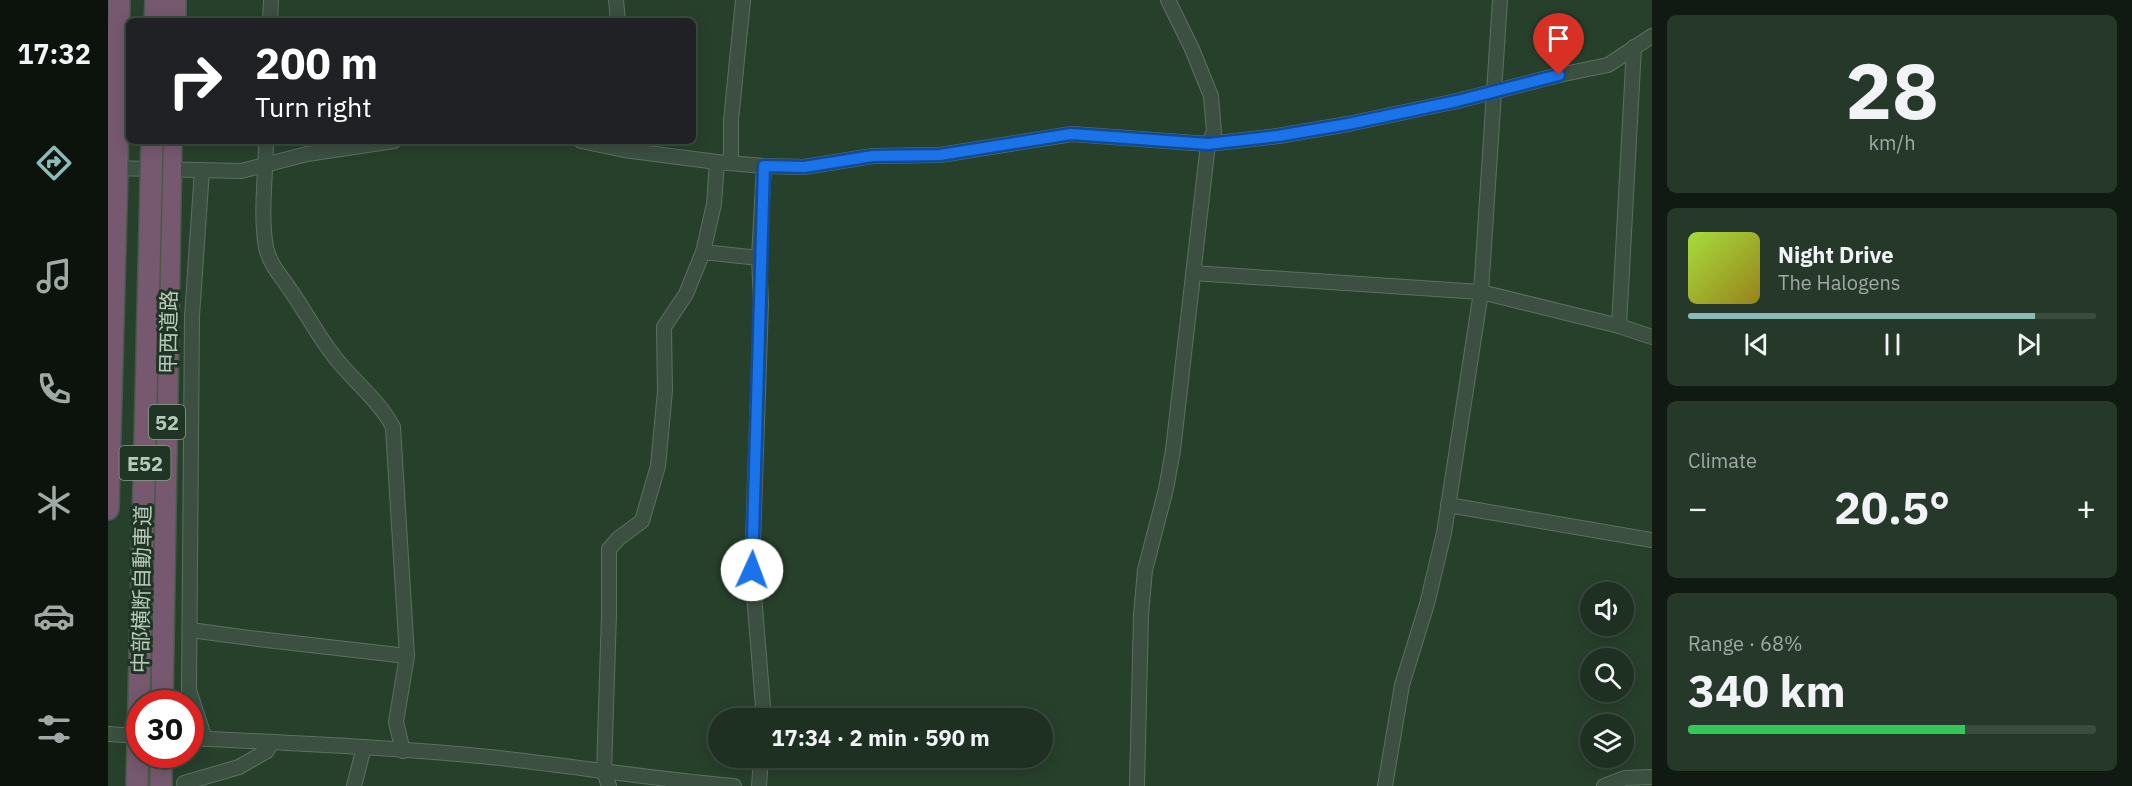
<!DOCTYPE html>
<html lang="en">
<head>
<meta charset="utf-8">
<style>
  body { margin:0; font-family:"IBM Plex Sans","Noto Sans JP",sans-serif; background:#25382a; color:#f1f3f6; height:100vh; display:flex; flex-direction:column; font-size:22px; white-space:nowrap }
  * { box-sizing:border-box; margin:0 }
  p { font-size:20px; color:#a0a9a5 }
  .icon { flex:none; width:33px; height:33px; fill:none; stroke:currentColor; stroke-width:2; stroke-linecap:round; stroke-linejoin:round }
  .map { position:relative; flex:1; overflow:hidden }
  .sheet { display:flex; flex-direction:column; gap:15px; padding:15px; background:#101a12; width:480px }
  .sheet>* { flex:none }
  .hud { position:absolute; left:18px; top:18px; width:570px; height:126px; border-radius:9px; box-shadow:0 3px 15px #0003,0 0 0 2px #3b4b3f; background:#202124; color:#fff; overflow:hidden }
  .controls { position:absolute; left:1472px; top:582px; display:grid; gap:12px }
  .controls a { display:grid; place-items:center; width:54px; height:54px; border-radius:50%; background:#1d3021; box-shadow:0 3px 15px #0003,0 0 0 2px #3b4b3f; font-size:30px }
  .speed { position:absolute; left:18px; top:690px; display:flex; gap:12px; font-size:30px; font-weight:700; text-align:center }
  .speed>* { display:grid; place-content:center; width:78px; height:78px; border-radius:50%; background:#1d3021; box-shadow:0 3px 15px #0003,0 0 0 2px #3b4b3f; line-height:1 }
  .speed .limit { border:9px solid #d22; background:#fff; color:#111 }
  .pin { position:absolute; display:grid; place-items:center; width:51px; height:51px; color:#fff; margin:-62px -26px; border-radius:50% 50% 50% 0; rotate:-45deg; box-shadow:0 0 6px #0007 }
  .pin .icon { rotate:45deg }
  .me { position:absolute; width:66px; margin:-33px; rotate:2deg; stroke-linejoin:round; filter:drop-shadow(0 0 4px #0008) }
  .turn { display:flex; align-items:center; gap:21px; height:126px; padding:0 30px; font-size:27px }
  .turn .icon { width:78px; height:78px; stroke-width:2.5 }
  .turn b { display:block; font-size:42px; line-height:51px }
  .big { font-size:45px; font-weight:800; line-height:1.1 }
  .sheet .tile { flex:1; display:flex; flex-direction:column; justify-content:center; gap:9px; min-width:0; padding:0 21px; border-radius:9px; background:#25382a }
  .sheet .dial { align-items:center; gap:0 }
  .dial b { font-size:78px; line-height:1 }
  .song { display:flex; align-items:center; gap:18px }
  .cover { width:72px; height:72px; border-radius:9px; background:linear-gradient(135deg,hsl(80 70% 55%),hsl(50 70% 35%)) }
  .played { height:6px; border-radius:3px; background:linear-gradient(90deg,#8bbbb9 85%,#3b4b3f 85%) }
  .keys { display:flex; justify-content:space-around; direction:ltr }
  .heat { display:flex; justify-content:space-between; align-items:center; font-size:33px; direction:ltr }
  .charge { height:9px; border-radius:4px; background:linear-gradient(90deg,#34c759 68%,#3b4b3f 0) }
  .trip { position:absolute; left:600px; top:708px; width:345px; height:60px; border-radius:30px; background:#1d3021; box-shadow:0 3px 15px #0003,0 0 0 2px #3b4b3f; font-weight:800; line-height:60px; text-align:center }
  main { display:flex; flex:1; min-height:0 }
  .menu { display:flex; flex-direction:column; width:108px; justify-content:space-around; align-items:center; background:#0c130d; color:#a0a9a5 }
  .menu .icon { width:42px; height:42px }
  .menu .selected { color:#8bbbb9 }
  .menu b { font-size:27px; color:#f1f3f6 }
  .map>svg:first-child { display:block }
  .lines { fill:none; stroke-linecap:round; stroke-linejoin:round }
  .minor-casing { stroke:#5c7061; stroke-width:16 }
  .highway-casing { stroke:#465a4b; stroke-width:24 }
  .minor { stroke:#3b5040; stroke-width:14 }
  .highway { stroke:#76596f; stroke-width:21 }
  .highway-bridge-casing { stroke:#465a4b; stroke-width:24; stroke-linecap:butt }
  .highway-bridge { stroke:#76596f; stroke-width:21 }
  .route-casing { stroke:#114b97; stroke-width:15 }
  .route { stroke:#1a73e8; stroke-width:10 }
  .labels { text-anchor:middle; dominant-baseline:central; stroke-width:6; stroke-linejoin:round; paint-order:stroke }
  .shield { fill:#203524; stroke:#8a9d8e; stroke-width:1.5 }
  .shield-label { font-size:20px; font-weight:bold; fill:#b8cabc }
  .street-label { font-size:21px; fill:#b8cabc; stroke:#203524 }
</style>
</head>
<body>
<main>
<nav class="menu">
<b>17:32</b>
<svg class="icon selected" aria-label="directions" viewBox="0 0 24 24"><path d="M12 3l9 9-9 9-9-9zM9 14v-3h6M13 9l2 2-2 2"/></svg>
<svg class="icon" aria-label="music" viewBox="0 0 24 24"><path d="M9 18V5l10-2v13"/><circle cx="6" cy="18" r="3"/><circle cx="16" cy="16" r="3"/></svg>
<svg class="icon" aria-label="phone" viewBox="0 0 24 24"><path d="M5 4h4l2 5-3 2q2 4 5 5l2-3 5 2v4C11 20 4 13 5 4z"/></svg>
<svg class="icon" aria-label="climate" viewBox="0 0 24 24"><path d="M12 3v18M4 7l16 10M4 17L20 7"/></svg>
<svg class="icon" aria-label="car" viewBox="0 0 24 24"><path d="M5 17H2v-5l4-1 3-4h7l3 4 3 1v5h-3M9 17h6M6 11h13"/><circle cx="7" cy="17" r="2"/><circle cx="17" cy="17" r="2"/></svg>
<svg class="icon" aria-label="filters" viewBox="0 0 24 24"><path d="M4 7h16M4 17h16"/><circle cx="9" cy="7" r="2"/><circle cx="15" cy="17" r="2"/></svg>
</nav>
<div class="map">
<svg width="1544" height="786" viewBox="0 0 1544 786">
  <rect width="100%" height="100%" fill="#27402c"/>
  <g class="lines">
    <g class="minor-casing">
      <g id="minor">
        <polyline points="508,0 510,21"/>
        <polyline points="162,21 163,0"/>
        <path d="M158,141C158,175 152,213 158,247C162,265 173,276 183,291C199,314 211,338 229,360C247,382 272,402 285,427L299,656L288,722L295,751"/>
        <polyline points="473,141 516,150 609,162 656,166 696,167 765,156 832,155 964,134 1100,144 1170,136 1240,124 1349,101 1451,75 1500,65 1544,36"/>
        <polyline points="623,162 623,120 635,0"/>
        <polyline points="3,168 133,171 199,154 286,141"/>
        <polyline points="94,170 84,316 81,690 97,739"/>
        <polyline points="595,252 651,258"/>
        <polyline points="1085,273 1373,292 1511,326 1544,337"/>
        <polyline points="1511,326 1526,47"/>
        <polyline points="1340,505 1544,540"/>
        <polyline points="82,630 150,639 299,656"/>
        <polyline points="655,718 655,706 644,570 653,303 651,258 656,166"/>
        <polyline points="0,734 32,736"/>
        <path d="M82,738C182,743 283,747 382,757C464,766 545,779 626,786"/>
        <polyline points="76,783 131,767 159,751 163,742"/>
        <polyline points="246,786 256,747"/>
        <polyline points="501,786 496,772 501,614 501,549 511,538 534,521 550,466 557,391 556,327 578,294 595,252 606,204 609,162"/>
        <polyline points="651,786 653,758"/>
        <polyline points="1029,786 1033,615 1037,570 1058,489 1065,450 1100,144 1106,132 1103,96 1084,49 1060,0"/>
        <polyline points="1277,786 1294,685 1319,604 1336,533 1373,292 1392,0"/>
        <polyline points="1496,786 1517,778 1544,777"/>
      </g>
    </g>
    <g class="highway-casing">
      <g id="highway">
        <polyline points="47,21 48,0"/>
        <polyline points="67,21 67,0"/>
        <polyline points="0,509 9,169 11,0"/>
        <polyline points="54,704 63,141"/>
        <polyline points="53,786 53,754"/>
      </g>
    </g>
    <use href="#minor" class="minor"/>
    <use href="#highway" class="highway"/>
    <g class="highway-bridge-casing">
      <polyline id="highway-bridge" points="29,786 44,141"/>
    </g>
    <use href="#highway-bridge" class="highway-bridge"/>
  </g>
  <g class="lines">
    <g class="route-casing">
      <polyline id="route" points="644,570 656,166 696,167 765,156 832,155 963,134 1100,144 1170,136 1240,124 1349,101 1451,75"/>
    </g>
    <use href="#route" class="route"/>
  </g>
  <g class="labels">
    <g class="shield">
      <rect x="41" y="405" width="36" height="34" rx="4.5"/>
      <rect x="11.5" y="446" width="51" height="34" rx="4.5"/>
    </g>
    <g class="shield-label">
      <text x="59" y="422">52</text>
      <text x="37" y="463">E52</text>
    </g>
    <g class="street-label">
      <text transform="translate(60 332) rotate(-89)">甲西道路</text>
      <text transform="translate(33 589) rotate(-89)">中部横断自動車道</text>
    </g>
  </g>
</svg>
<div class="controls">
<a><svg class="icon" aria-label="sound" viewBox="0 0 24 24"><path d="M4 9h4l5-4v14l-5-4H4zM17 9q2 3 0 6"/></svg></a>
<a><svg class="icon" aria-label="search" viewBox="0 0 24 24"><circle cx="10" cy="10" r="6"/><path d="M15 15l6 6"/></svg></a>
<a><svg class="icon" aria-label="layers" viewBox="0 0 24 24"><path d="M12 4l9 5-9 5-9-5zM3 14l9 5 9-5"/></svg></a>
</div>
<div class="speed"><div class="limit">30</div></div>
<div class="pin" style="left:1451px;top:75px;background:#d93025"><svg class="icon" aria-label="arrive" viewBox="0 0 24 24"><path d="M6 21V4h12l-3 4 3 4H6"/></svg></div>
<svg class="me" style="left:644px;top:570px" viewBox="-20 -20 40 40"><circle r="19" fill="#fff"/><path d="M0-13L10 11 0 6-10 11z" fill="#1a73e8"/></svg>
<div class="trip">17:34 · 2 min · 590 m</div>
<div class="hud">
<div class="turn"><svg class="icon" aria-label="right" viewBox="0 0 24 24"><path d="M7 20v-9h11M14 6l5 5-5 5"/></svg><div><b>200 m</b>Turn right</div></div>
</div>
</div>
<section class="sheet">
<div class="tile dial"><b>28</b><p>km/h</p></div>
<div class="tile">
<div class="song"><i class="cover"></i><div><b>Night Drive</b><p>The Halogens</p></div></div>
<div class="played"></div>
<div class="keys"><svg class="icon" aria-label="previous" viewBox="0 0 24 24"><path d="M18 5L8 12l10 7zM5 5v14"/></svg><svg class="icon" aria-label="pause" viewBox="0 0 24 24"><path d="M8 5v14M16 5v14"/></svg><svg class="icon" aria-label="next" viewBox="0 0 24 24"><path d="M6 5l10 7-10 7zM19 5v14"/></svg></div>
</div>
<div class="tile"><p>Climate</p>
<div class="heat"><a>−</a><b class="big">20.5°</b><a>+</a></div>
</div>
<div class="tile"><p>Range · 68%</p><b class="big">340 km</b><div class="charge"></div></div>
</section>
</main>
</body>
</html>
